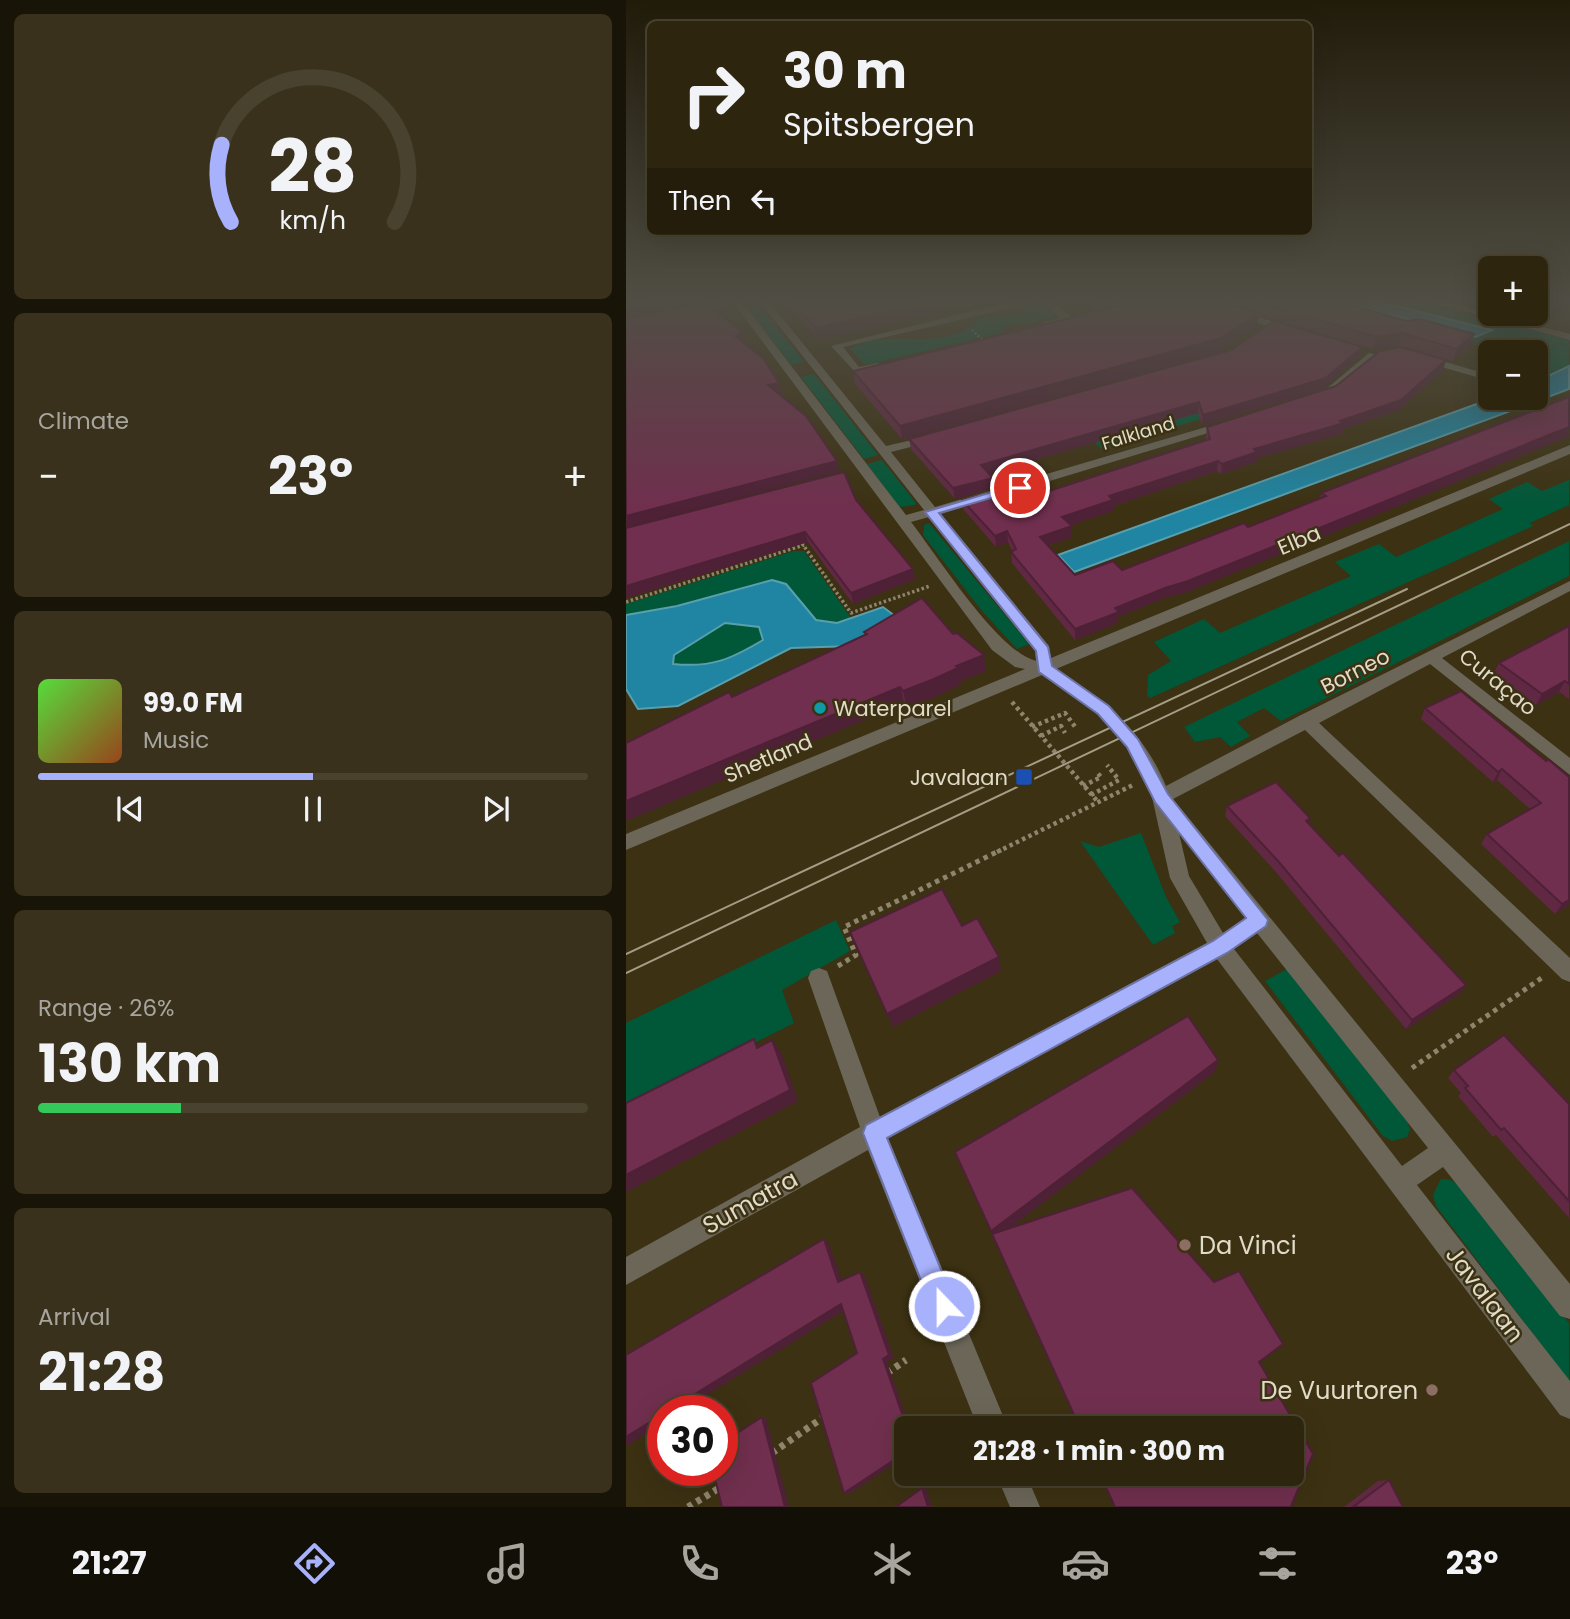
<!DOCTYPE html>
<html lang="en">
<head>
<meta charset="utf-8">
<style>
  body { margin:0; font-family:Poppins,sans-serif; background:#39311c; color:#f1f3f6; height:100vh; display:flex; flex-direction:column; font-size:26px; white-space:nowrap }
  * { box-sizing:border-box; margin:0 }
  p { font-size:23px; color:#a7a59e }
  .icon { flex:none; width:38px; height:38px; fill:none; stroke:currentColor; stroke-width:2; stroke-linecap:round; stroke-linejoin:round }
  .map { position:relative; flex:1; overflow:hidden }
  .side { display:flex; flex-direction:column; gap:14px; padding:14px; background:#191408; width:626px }
  .side>* { flex:none }
  .top-card { position:absolute; left:21px; top:21px; width:665px; height:214px; border-radius:10px; box-shadow:0 7px 28px #0002,0 0 0 2px #48422e; background:#2d250e; color:#f1f3f6; overflow:hidden }
  .fabs { position:absolute; left:852px; top:256px; display:grid; gap:14px }
  .fabs a { display:grid; place-items:center; width:70px; height:70px; border-radius:10px; background:#2d250e; box-shadow:0 7px 28px #0002,0 0 0 2px #48422e; font-size:35px }
  .speed { position:absolute; left:21px; top:1395px; display:flex; gap:14px; font-size:35px; font-weight:700; text-align:center }
  .speed>* { display:grid; place-content:center; width:91px; height:91px; border-radius:50%; background:#2d250e; box-shadow:0 7px 28px #0002,0 0 0 2px #48422e; line-height:1 }
  .speed .limit { border:10px solid #d22; background:#fff; color:#111 }
  .pin { position:absolute; display:grid; place-items:center; width:60px; height:60px; color:#fff; margin:-30px; border:4px solid #fff; border-radius:50%; box-shadow:0 2px 7px #0007 }
  .me { position:absolute; width:77px; margin:-38px; rotate:338deg; stroke-linejoin:round; filter:drop-shadow(0 0 5px #0008) }
  .turn { display:flex; align-items:center; gap:24px; height:147px; padding:0 21px; font-size:32px }
  .turn .icon { width:91px; height:91px; stroke-width:2.5 }
  .turn b { display:block; font-size:49px; line-height:60px }
  .then { display:flex; align-items:center; height:66px; padding:0 21px; background:#0003; gap:14px; font-size:26px }
  .big { font-size:52px; font-weight:700; line-height:1.1 }
  .side .card { flex:1; display:flex; flex-direction:column; justify-content:center; gap:10px; min-width:0; padding:0 24px; border-radius:10px; background:#39311c }
  .side .dial { align-items:center; gap:0 }
  .dial svg { height:182px; overflow:visible; fill:none; stroke:#48422e; stroke-width:7; stroke-linecap:round; text-anchor:middle }
  .dial text { fill:#f1f3f6; stroke:none }
  .song { display:flex; align-items:center; gap:21px }
  .cover { width:84px; height:84px; border-radius:10px; background:linear-gradient(135deg,hsl(110 70% 55%),hsl(20 70% 35%)) }
  .played { height:7px; border-radius:4px; background:linear-gradient(90deg,#a7b1fc 50%,#48422e 50%) }
  .keys { display:flex; justify-content:space-around; direction:ltr }
  .heat { display:flex; justify-content:space-between; align-items:center; font-size:38px; direction:ltr }
  .charge { height:10px; border-radius:5px; background:linear-gradient(90deg,#34c759 26%,#48422e 0) }
  .trip { position:absolute; left:268px; top:1416px; width:410px; height:70px; border-radius:10px; background:#2d250e; box-shadow:0 7px 28px #0002,0 0 0 2px #48422e; font-weight:700; line-height:70px; text-align:center }
  .tabs { display:flex; height:112px; justify-content:space-around; align-items:center; background:#120f06; color:#a7a59e }
  .tabs .icon { width:49px; height:49px }
  .tabs .selected { color:#a7b1fc }
  .tabs b { font-size:32px; color:#f1f3f6 }
  main { display:flex; flex:1; min-height:0 }
  .map>svg:first-child { display:block }
  .green { fill:#005839 }
  .water { fill:#1f85a2; stroke:#599fae; stroke-width:2; fill-rule:evenodd }
  .lines { fill:none; stroke-linecap:round; stroke-linejoin:round }
  .path-far4 { stroke:#8e856d; stroke-width:2.5; stroke-dasharray:2 2; stroke-linecap:butt }
  .path-far3 { stroke:#8e856d; stroke-width:3.5; stroke-dasharray:2.5 2.5; stroke-linecap:butt }
  .path-far2 { stroke:#8e856d; stroke-width:4.5; stroke-dasharray:3.5 3.5; stroke-linecap:butt }
  .path-far1 { stroke:#8e856d; stroke-width:5; stroke-dasharray:4.5 4.5; stroke-linecap:butt }
  .path { stroke:#8e856d; stroke-width:7; stroke-dasharray:5 5; stroke-linecap:butt }
  .minor { fill:#6b6658; fill-rule:evenodd }
  .tram { stroke:#a59d86; stroke-width:2 }
  .wall { fill:#602843 }
  .shaded-wall { fill:#4e2137 }
  .building { fill:#702f4e; stroke:#4e2137; stroke-width:2 }
  .route { fill:#a7b1fc; stroke:#6d73a4; stroke-width:2 }
  .culture-dot { fill:#0f9aa8; stroke:#3c3112; stroke-width:2.5 }
  .transit-dot { fill:#1a4fb4; stroke:#3c3112; stroke-width:2.5 }
  .education-dot { fill:#8d6e63; stroke:#3c3112; stroke-width:2.5 }
  .labels { text-anchor:middle; dominant-baseline:central; stroke-width:5; stroke-linejoin:round; paint-order:stroke }
  .far-street-label { font-size:18px; fill:#e1dbc9; stroke:#3c3112 }
  .street-label { font-size:21px; fill:#e1dbc9; stroke:#3c3112 }
  .poi-label { font-size:21px; fill:#e1dbc9; stroke:#3c3112; text-anchor:start }
  .near-street-label { font-size:24px; fill:#e1dbc9; stroke:#3c3112 }
  .near-poi-label { font-size:24px; fill:#e1dbc9; stroke:#3c3112; text-anchor:start }
</style>
</head>
<body>
<main>
<section class="side">
<div class="card dial"><svg viewBox="0 0 100 80">
<path d="M14 69A42 42 0 1 1 86 69"/>
<path d="M14 69A42 42 0 0 1 10 35" stroke="#a7b1fc"/>
<text x="50" y="56" font-size="32" font-weight="700">28</text>
<text x="50" y="72" font-size="11">km/h</text>
</svg></div>
<div class="card"><p>Climate</p>
<div class="heat"><a>−</a><b class="big">23°</b><a>+</a></div>
</div>
<div class="card">
<div class="song"><i class="cover"></i><div><b>99.0 FM</b><p>Music</p></div></div>
<div class="played"></div>
<div class="keys"><svg class="icon" aria-label="previous" viewBox="0 0 24 24"><path d="M18 5L8 12l10 7zM5 5v14"/></svg><svg class="icon" aria-label="pause" viewBox="0 0 24 24"><path d="M8 5v14M16 5v14"/></svg><svg class="icon" aria-label="next" viewBox="0 0 24 24"><path d="M6 5l10 7-10 7zM19 5v14"/></svg></div>
</div>
<div class="card"><p>Range · 26%</p><b class="big">130 km</b><div class="charge"></div></div>
<div class="card"><p>Arrival</p><b class="big">21:28</b></div>
</section>
<div class="map">
<svg width="944" height="1507" viewBox="0 0 944 1507">
  <rect width="100%" height="100%" fill="#3c3112"/>
  <g class="green">
    <polygon points="700,298 857,332 863,327 854,329 739,298 780,298 943,340 943,366 910,382 910,373 916,367 910,359 910,352 882,352"/>
    <path d="M407,304L419,307L430,318L375,327L379,332L244,364H238L224,349C253,331 286,344 317,337C327,335 339,331 347,324C353,320 353,317 360,315L364,318L402,310L399,306Z"/>
    <polygon points="135,307 178,362 165,365 122,309"/>
    <polygon points="188,374 252,455 238,459 175,377"/>
    <polygon points="678,379 690,384 476,449 429,409"/>
    <polygon points="256,460 290,503 289,505 274,507 241,464"/>
    <polygon points="943,480 943,505 904,523 907,526 524,698 521,695 522,675 545,661 528,642 578,619 594,633 725,576 709,562 753,544 770,557 877,509 863,499 901,482 916,491"/>
    <polygon points="303,523 403,644 391,649 356,611 297,535 298,525"/>
    <polygon points="943,541 943,576 655,721 638,708 611,722 624,736 605,747 594,737 569,742 558,727"/>
    <polygon points="168,551 178,551 225,618 211,623 190,620 160,584 0,615 0,604"/>
    <path d="M99,623L133,627L138,640C101,661 90,666 47,664L48,655Z"/>
    <polygon points="515,833 540,897 554,922 546,926 549,933 527,945 454,841 473,847"/>
    <polygon points="210,920 224,951 156,990 168,1023 0,1107 0,1023"/>
    <polygon points="661,969 781,1121 784,1130 781,1137 766,1141 757,1136 639,981"/>
    <polygon points="815,1179 825,1180 835,1187 943,1323 943,1381 810,1206 807,1195"/>
  </g>
  <g class="water">
    <polygon points="700,298 739,298 866,330 850,337"/>
    <polygon points="943,366 943,389 906,403 448,572 432,555 870,397 910,397 910,382"/>
    <path d="M146,580L160,584L190,620L211,623L257,607L277,622L227,646L165,648L52,706L12,709L0,689V615L51,606ZM99,623L133,627L137,640C105,659 86,668 47,664L48,655Z"/>
  </g>
  <g class="lines">
    <g class="path-far4">
      <polyline points="757,298 777,304"/>
      <polyline points="346,330 360,343"/>
      <polyline points="908,397 927,407"/>
    </g>
    <g class="path-far3">
      <polyline points="173,539 225,613 304,586"/>
      <polyline points="0,602 178,545"/>
    </g>
    <g class="path-far2">
      <polyline points="386,702 472,802"/>
      <polyline points="406,727 439,713 450,728"/>
      <polyline points="415,736 435,726 439,733"/>
      <polyline points="457,786 475,777 470,771"/>
      <polyline points="465,795 493,780 481,765"/>
      <polyline points="371,852 507,785"/>
    </g>
    <g class="path-far1">
      <polyline points="212,966 230,955 218,927 375,850"/>
      <polyline points="786,1068 917,977"/>
    </g>
    <g class="path">
      <polyline points="261,1373 280,1360"/>
      <polyline points="146,1453 199,1416"/>
      <polyline points="62,1507 95,1487"/>
    </g>
    <g class="minor">
      <path d="M104,298H113L280,515L298,510L131,298H140L260,446L312,434V440L265,452L309,507L597,422H605V426L315,514L423,646L425,658L944,445V454L430,669C481,704 515,727 540,786L673,716L944,581V591L816,658L944,758V775L804,664L693,723L944,958V982L936,979L679,730L547,799L944,1284V1319L934,1316L817,1167L791,1185L944,1381V1419L934,1415L591,959L262,1138L382,1428H352L242,1150L0,1285V1257L234,1127L182,978L185,971L193,968L201,971L254,1117L581,943L544,878L526,797L501,748L472,714L416,675L0,850V834L399,669L389,667L366,650ZM303,517L409,651L410,661C372,652 311,555 285,522ZM553,833L620,918L597,933L563,876ZM631,933L802,1148L776,1166L608,949Z"/>
      <polygon points="400,298 422,298 448,319 418,326 418,322 435,318 414,301 217,347 233,367 252,363 257,366 231,374 205,346"/>
      <polygon points="789,298 806,298 904,324 924,298 933,298 912,326 944,334 944,340"/>
      <polygon points="611,311 669,328 670,330 665,333 608,316 608,312"/>
      <polygon points="743,353 752,355 707,394 684,398 684,394 699,390"/>
      <polygon points="796,355 864,375 864,381 792,360 791,358"/>
      <polygon points="370,1474 400,1474 414,1507 384,1507"/>
    </g>
    <g class="tram">
      <polyline points="0,954 781,589"/>
      <polyline points="0,973 944,524"/>
    </g>
  </g>
  <g class="wall">
    <polygon points="157,298 374,298 192,340"/>
    <polygon points="466,298 702,298 781,321 848,334 844,346 827,361 773,345 747,349 633,315 631,326 594,351 276,439 229,384 227,371 476,310 466,307"/>
    <polygon points="736,347 734,357 698,388 576,425 572,413 363,473 367,478 368,488 329,499 285,449 283,439"/>
    <polygon points="820,360 817,370 773,410 717,429 716,434 631,458 630,462 595,474 591,471 487,506 487,511 444,525 446,537 421,546 449,575 496,570 622,527 694,499 695,493 943,397 943,436 561,592 538,598 492,617 492,623 449,640 386,563 385,552 386,551 382,542 370,547 338,510 336,500 389,502 580,440 580,437 581,427"/>
    <polygon points="230,500 287,569 289,579 227,604 182,542 0,598"/>
    <polygon points="943,626 943,699 933,692 910,705 868,673 873,663"/>
    <polygon points="238,632 327,634 360,671 334,681 335,684 311,696 281,707 278,703 106,697 239,635"/>
    <polygon points="799,708 920,761 943,905 929,914 855,844 861,834 904,809 871,780 867,782 795,719"/>
    <polygon points="601,806 683,824 840,985 833,994 780,1029 649,871 599,816"/>
    <polygon points="828,1070 943,1104 943,1218 870,1135 867,1137 832,1096 835,1093 822,1078"/>
    <polygon points="763,1480 777,1507 718,1507 752,1481"/>
  </g>
  <g class="shaded-wall">
    <polygon points="45,298 88,298 0,318 0,308"/>
    <polygon points="321,298 374,298 192,340 189,328"/>
    <polygon points="100,308 102,317 92,320 89,311"/>
    <polygon points="633,314 631,326 594,351 276,439 274,426"/>
    <polygon points="776,333 773,345 747,349 750,337"/>
    <polygon points="116,334 119,343 109,336"/>
    <polygon points="848,334 844,346 827,361 831,349"/>
    <polygon points="736,347 734,357 698,388 576,425 577,415"/>
    <polygon points="820,360 817,370 773,410 717,429 716,434 631,458 630,462 595,474 596,464 628,449 714,421"/>
    <polygon points="153,383 156,392 145,395 142,385"/>
    <polygon points="573,402 572,413 356,475 355,465"/>
    <polygon points="943,427 943,436 561,592 538,598 492,617 492,623 449,640 449,629 489,608"/>
    <polygon points="211,461 213,471 0,527 0,516"/>
    <polygon points="592,461 591,471 487,506 487,511 436,528 436,517 483,496"/>
    <polygon points="367,478 368,488 329,499 327,488"/>
    <polygon points="446,526 446,537 414,548 414,537"/>
    <polygon points="381,531 382,542 370,547 369,536"/>
    <polygon points="179,532 182,542 0,598 0,586"/>
    <polygon points="287,569 289,579 227,604 225,593"/>
    <polygon points="358,655 360,671 334,681 335,684 311,696 281,707 277,691 330,666"/>
    <polygon points="939,681 933,692 910,705 916,694"/>
    <polygon points="274,687 278,703 0,821 0,801"/>
    <polygon points="876,769 871,780 867,782 872,772"/>
    <polygon points="943,900 943,905 929,914 936,904"/>
    <polygon points="373,957 375,971 267,1027 261,1014"/>
    <polygon points="840,985 833,994 780,1029 786,1020"/>
    <polygon points="146,1040 155,1052 172,1101 0,1192 0,1175"/>
    <polygon points="592,1060 589,1072 368,1240 365,1231"/>
    <polygon points="198,1239 203,1244 218,1287 212,1282"/>
    <polygon points="234,1272 239,1277 268,1358 261,1362 284,1428 281,1428 257,1359"/>
    <polygon points="215,1304 221,1309 56,1410 43,1410"/>
    <polygon points="37,1414 37,1423 0,1446 0,1437"/>
    <polygon points="136,1417 140,1418 163,1507 159,1507"/>
    <polygon points="280,1452 280,1456 224,1493 218,1493"/>
    <polygon points="296,1488 300,1489 306,1507 302,1507"/>
  </g>
  <g class="building">
    <polygon points="0,298 45,298 0,308"/>
    <polygon points="164,298 321,298 189,328"/>
    <polygon points="476,298 584,298 633,314 595,338 274,426 227,371 497,305"/>
    <polygon points="620,298 702,298 781,321 794,319 848,334 831,349 776,333 750,337"/>
    <polygon points="93,299 100,308 89,311 112,328 116,334 109,336 137,358 153,383 142,385 180,416 211,461 0,516 0,319"/>
    <polygon points="648,321 736,347 700,378 577,415 573,402 355,465 367,478 327,488 283,439 605,350"/>
    <polygon points="774,347 820,360 775,400 714,421 718,423 628,449 631,452 596,464 592,461 483,496 487,500 436,517 446,526 414,537 449,575 487,561 496,570 618,523 622,527 648,517 700,496 695,493 943,397 943,427 562,581 539,588 489,608 493,612 449,629 385,552 390,549 381,531 369,536 336,500 377,489 389,502 584,439 581,427 710,386 754,351"/>
    <polygon points="218,472 230,500 287,569 225,593 179,532 0,586 0,528"/>
    <polygon points="296,598 327,634 331,633 358,655 330,666 332,668 308,679 277,691 274,687 0,801 0,743 103,692 106,697 241,634 238,632"/>
    <polygon points="943,626 943,684 939,681 916,694 873,663"/>
    <polygon points="835,691 920,761 923,760 943,777 943,900 936,904 861,834 915,803 876,769 872,772 799,708"/>
    <polygon points="650,782 684,818 680,821 713,856 717,853 840,985 786,1020 652,861 601,806"/>
    <polygon points="316,889 336,926 351,918 373,957 261,1014 224,932"/>
    <polygon points="562,1016 592,1060 365,1231 329,1152"/>
    <polygon points="878,1035 943,1104 943,1201 878,1128 875,1130 839,1088 842,1086 828,1070"/>
    <polygon points="128,1039 131,1048 146,1040 164,1090 0,1175 0,1103"/>
    <polygon points="506,1188 588,1282 613,1271 657,1344 633,1362 687,1454 665,1506 666,1507 489,1507 474,1474 665,1474 665,1428 454,1428 366,1234"/>
    <polygon points="198,1239 212,1282 234,1272 263,1355 257,1359 281,1428 280,1452 218,1493 185,1383 231,1353 215,1304 43,1410 37,1410 37,1414 0,1437 0,1355"/>
    <polygon points="136,1417 159,1507 96,1507 87,1470 96,1470 96,1443"/>
    <polygon points="763,1480 777,1507 727,1507"/>
    <polygon points="296,1488 302,1507 270,1507"/>
  </g>
  <linearGradient id="sky" x2="0" y2="1"><stop stop-color="#211b0a"/><stop offset="0.59" stop-color="#504e44"/><stop offset="1" stop-color="#504e44" stop-opacity="0"/></linearGradient>
  <rect width="944" height="509" fill="url(#sky)"/>
  <polygon class="route" points="390,485 400,488 313,513 422,647 426,666 483,706 512,739 542,794 642,920 640,926 601,953 261,1138 330,1306 326,1315 318,1318 309,1315 305,1306 237,1133 240,1125 587,941 620,918 529,802 501,747 472,714 413,672 410,651 299,512"/>
  <circle class="culture-dot" cx="194" cy="708" r="7"/>
  <rect class="transit-dot" x="389" y="768" width="18" height="18" rx="3.5"/>
  <g class="education-dot">
    <circle cx="559" cy="1245" r="7"/>
    <circle cx="806" cy="1390" r="7"/>
  </g>
  <g class="labels">
    <g class="far-street-label">
      <text transform="translate(512 433) rotate(-17)">Falkland</text>
    </g>
    <g class="street-label">
      <text transform="translate(673 540) rotate(-23)">Elba</text>
      <text transform="translate(729 671) rotate(-27)">Borneo</text>
      <text transform="translate(872 682) rotate(39)">Curaçao</text>
      <text transform="translate(142 758) rotate(-23)">Shetland</text>
    </g>
    <g class="poi-label">
      <text x="208" y="708">Waterparel</text>
      <text x="382" y="777" text-anchor="end">Javalaan</text>
    </g>
    <g class="near-street-label">
      <text transform="translate(124 1202) rotate(-29)">Sumatra</text>
      <text transform="translate(859 1294) rotate(53)">Javalaan</text>
    </g>
    <g class="near-poi-label">
      <text x="573" y="1245">Da Vinci</text>
      <text x="792" y="1390" text-anchor="end">De Vuurtoren</text>
    </g>
  </g>
</svg>
<div class="fabs">
<a>+</a>
<a>−</a>
</div>
<div class="speed"><div class="limit">30</div></div>
<div class="pin" style="left:394px;top:488px;background:#d93025"><svg class="icon" aria-label="arrive" viewBox="0 0 24 24"><path d="M6 21V4h12l-3 4 3 4H6"/></svg></div>
<svg class="me" style="left:318px;top:1306px" viewBox="-20 -20 40 40"><circle r="17" fill="#a7b1fc" stroke="#fff" stroke-width="3"/><path d="M0-11L8 9 0 5-8 9z" fill="#fff"/></svg>
<div class="trip">21:28 · 1 min · 300 m</div>
<div class="top-card">
<div class="turn"><svg class="icon" aria-label="right" viewBox="0 0 24 24"><path d="M7 20v-9h11M14 6l5 5-5 5"/></svg><div><b>30 m</b>Spitsbergen</div></div>
<div class="then">Then<svg class="icon" aria-label="left" viewBox="0 0 24 24"><path d="M17 20v-9H6M10 6l-5 5 5 5"/></svg></div>
</div>
</div>
</main>
<nav class="tabs">
<b>21:27</b>
<svg class="icon selected" aria-label="directions" viewBox="0 0 24 24"><path d="M12 3l9 9-9 9-9-9zM9 14v-3h6M13 9l2 2-2 2"/></svg>
<svg class="icon" aria-label="music" viewBox="0 0 24 24"><path d="M9 18V5l10-2v13"/><circle cx="6" cy="18" r="3"/><circle cx="16" cy="16" r="3"/></svg>
<svg class="icon" aria-label="phone" viewBox="0 0 24 24"><path d="M5 4h4l2 5-3 2q2 4 5 5l2-3 5 2v4C11 20 4 13 5 4z"/></svg>
<svg class="icon" aria-label="climate" viewBox="0 0 24 24"><path d="M12 3v18M4 7l16 10M4 17L20 7"/></svg>
<svg class="icon" aria-label="car" viewBox="0 0 24 24"><path d="M5 17H2v-5l4-1 3-4h7l3 4 3 1v5h-3M9 17h6M6 11h13"/><circle cx="7" cy="17" r="2"/><circle cx="17" cy="17" r="2"/></svg>
<svg class="icon" aria-label="filters" viewBox="0 0 24 24"><path d="M4 7h16M4 17h16"/><circle cx="9" cy="7" r="2"/><circle cx="15" cy="17" r="2"/></svg>
<b>23°</b>
</nav>
</body>
</html>
